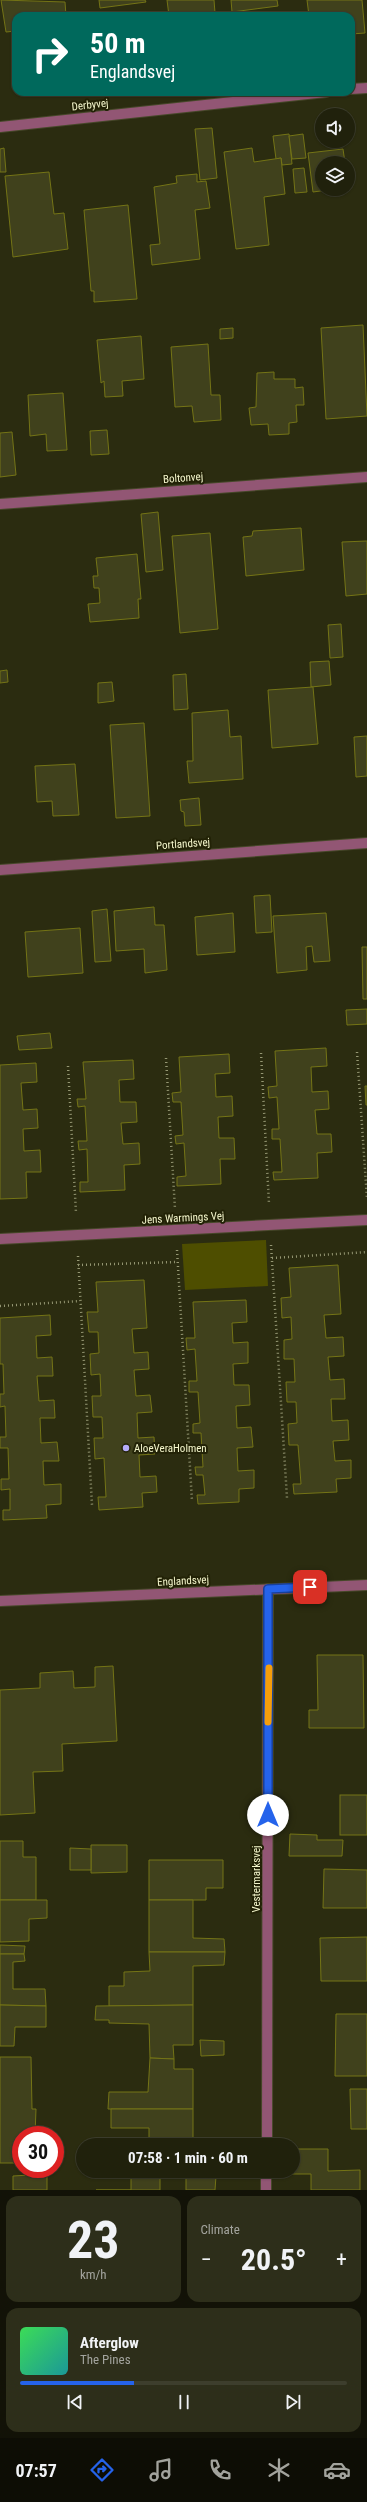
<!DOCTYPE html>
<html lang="en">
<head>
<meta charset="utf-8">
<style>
  body { margin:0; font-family:"Roboto Condensed",sans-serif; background:#2d2e1a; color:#f1f3f6; height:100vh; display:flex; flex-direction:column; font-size:15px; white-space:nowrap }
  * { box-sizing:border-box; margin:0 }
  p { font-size:13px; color:#a2a39d }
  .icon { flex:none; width:22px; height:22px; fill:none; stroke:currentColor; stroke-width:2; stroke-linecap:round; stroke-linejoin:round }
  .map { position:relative; height:2190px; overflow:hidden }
  .drawer { display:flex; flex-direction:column; gap:6px; padding:6px; background:#121207; flex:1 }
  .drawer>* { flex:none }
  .hud { position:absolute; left:12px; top:12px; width:343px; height:84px; border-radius:12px; box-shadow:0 1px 3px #0004,0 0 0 1px #3d3e2d; background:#00695c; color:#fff; overflow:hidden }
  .tools { position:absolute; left:315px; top:108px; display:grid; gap:8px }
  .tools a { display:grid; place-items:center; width:40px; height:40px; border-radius:50%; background:#20210c; box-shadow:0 1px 3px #0004,0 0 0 1px #3d3e2d; font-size:20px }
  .speed { position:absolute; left:12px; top:2126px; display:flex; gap:8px; font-size:20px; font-weight:700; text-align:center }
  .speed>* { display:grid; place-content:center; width:52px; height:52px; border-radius:50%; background:#20210c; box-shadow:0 1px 3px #0004,0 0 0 1px #3d3e2d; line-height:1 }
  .speed .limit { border:6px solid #d22; background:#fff; color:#111 }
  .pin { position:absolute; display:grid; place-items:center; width:34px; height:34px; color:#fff; margin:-17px; border-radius:8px; box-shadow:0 2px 6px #0006 }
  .me { position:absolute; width:44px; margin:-22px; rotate:0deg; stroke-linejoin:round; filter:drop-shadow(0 0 3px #0008) }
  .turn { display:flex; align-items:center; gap:14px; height:84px; padding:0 12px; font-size:18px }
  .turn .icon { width:52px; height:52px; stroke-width:2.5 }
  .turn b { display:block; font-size:28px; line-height:34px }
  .big { font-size:30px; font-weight:700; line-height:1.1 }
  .drawer .card { flex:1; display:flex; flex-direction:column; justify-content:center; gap:6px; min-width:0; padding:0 14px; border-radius:12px; background:#2d2e1a }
  .drawer .dial { align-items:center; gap:0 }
  .dial b { font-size:52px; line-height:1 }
  .song { display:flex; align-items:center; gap:12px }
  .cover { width:48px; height:48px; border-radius:6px; background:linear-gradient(135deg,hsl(130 70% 55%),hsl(180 70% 35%)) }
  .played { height:4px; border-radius:2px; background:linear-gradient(90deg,#2563eb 35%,#3d3e2d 35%) }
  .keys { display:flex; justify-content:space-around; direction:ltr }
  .heat { display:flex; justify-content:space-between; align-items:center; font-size:22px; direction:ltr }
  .drawer .tiles { flex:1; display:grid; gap:6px; grid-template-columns:1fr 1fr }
  .card:last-child { grid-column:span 2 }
  .trip { position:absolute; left:76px; top:2138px; width:224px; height:40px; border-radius:20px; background:#20210c; box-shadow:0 1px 3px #0004,0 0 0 1px #3d3e2d; font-weight:700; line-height:40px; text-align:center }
  .menu { display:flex; height:64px; justify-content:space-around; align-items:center; background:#0d0d05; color:#a2a39d }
  .menu .icon { width:28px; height:28px }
  .menu .current { color:#2563eb }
  .menu b { font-size:18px; color:#f1f3f6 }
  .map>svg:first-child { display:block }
  .green { fill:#4e4e00 }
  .building { fill:#40411c; stroke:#747416 }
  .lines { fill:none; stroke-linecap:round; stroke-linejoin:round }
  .minor-casing { stroke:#47482a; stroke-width:12 }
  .path { stroke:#959773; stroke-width:2.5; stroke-dasharray:1 3; stroke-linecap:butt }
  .minor { stroke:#925674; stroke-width:10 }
  .route-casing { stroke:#184099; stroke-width:10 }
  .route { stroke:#2563eb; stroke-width:7 }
  .slow { stroke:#f59e0b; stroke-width:7 }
  .poi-dot { fill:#b5acf8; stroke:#222206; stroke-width:1.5 }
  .labels { text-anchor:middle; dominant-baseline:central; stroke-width:4; stroke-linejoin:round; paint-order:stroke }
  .street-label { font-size:11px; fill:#f5f7cd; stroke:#222206 }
  .poi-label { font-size:11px; fill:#f5f7cd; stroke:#222206; text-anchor:start }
</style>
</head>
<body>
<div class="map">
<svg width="367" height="2190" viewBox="0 0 367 2190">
  <rect width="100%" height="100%" fill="#2b2c10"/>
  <polygon class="green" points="266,1240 268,1286 185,1290 182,1244"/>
  <g class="building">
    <polygon points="1,0 65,2 66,16 16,16 16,31 6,32"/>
    <polygon points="99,0 145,0 146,2 100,8"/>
    <polygon points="167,0 214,0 215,13 169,16"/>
    <polygon points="231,0 277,0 278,6 232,12"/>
    <polygon points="307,0 362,0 365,33 351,34 351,16 309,16"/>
    <polygon points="212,128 217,178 200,180 195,129"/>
    <polygon points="289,134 292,164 282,165 281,158 276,159 273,136"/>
    <polygon points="303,134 306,158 292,159 289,136"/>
    <polygon points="4,148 6,172 0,172 0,149"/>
    <polygon points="252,148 254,162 281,158 285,194 264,197 269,245 236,249 224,152"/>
    <polygon points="343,149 345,163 322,163 322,189 335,189 313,192 308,153"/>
    <polygon points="304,168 307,192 295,193 293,169"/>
    <polygon points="49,172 54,214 64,213 68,249 13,257 5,176"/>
    <polygon points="197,174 197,182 206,181 210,208 195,210 200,259 152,265 150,245 160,244 154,187 177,183 176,176"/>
    <polygon points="128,205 137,299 94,302 94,291 91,291 84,210"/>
    <polygon points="363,325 367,416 326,419 321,328"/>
    <polygon points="233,328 233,338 220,339 220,329"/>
    <polygon points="141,336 144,379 122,381 123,396 105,397 104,381 101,383 97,340"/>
    <polygon points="208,344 211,395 220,395 221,420 194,422 192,406 175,407 171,347"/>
    <polygon points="274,372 274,379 295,379 295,388 303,387 304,405 296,405 297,422 289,423 289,434 269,435 268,424 251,425 249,408 256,407 257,373"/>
    <polygon points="63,393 67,450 47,451 46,434 30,436 28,395"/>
    <polygon points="107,430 109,454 91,455 90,431"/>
    <polygon points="12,432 16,475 0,477 0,433"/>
    <polygon points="158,512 163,570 146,572 141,514"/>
    <polygon points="301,528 304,570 246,576 243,537 252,536 253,531"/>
    <polygon points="210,533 218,629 180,633 172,536"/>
    <polygon points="367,541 367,594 346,596 342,542"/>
    <polygon points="137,554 141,599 138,599 139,618 90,622 88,604 100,603 99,588 94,588 93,576 98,576 96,558"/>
    <polygon points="341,624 343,657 330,658 328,625"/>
    <polygon points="329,661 331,685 311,687 310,662"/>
    <polygon points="7,670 8,682 0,683 0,671"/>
    <polygon points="186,674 188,709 174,710 173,675"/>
    <polygon points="112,682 114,701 98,703 98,683"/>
    <polygon points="313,687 318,744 272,748 268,690"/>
    <polygon points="228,710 230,737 241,736 243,779 189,783 187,761 193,761 192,713"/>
    <polygon points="144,723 150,816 116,818 110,725"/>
    <polygon points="367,736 367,776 356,777 354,737"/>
    <polygon points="75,764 79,815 53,816 52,801 37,802 35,766"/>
    <polygon points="199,798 201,825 185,826 184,812 181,811 180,800"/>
    <polygon points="270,895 272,932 256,933 254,896"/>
    <polygon points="154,907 155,925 164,925 167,970 145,973 144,949 116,951 114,911"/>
    <polygon points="107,909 111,961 95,962 92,911"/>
    <polygon points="233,913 235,952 197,955 195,917"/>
    <polygon points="326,913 330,961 314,962 312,946 306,947 307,970 277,973 273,916"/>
    <polygon points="80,928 83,973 28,977 25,932"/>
    <polygon points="362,947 367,947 367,999 363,999"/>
    <polygon points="367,1009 367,1024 347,1025 346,1010"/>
    <polygon points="50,1033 52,1048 19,1050 17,1036"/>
    <polygon points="326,1048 327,1066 311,1067 312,1092 328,1091 329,1109 315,1110 317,1134 331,1134 332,1152 317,1153 318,1178 274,1180 273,1172 282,1172 280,1139 272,1139 272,1129 279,1129 277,1097 269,1098 268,1087 277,1086 275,1051"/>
    <polygon points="229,1054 230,1073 215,1074 216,1097 232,1096 233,1116 218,1117 219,1138 234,1138 235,1159 220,1159 221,1184 177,1186 177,1177 186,1176 184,1143 176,1144 175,1136 183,1135 181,1102 173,1102 172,1093 181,1092 179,1057"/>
    <polygon points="133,1060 134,1079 119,1080 120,1102 136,1102 137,1122 121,1123 123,1144 139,1143 140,1164 124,1165 125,1190 80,1192 80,1182 88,1182 87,1149 79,1150 78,1141 87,1141 85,1106 78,1107 77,1099 86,1099 83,1062"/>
    <polygon points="36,1063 37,1082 21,1083 23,1110 37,1109 38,1128 23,1129 24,1151 40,1150 41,1172 26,1172 27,1198 0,1199 0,1065"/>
    <polygon points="365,1086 367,1086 367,1105 366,1105"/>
    <polygon points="338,1265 341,1314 324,1315 326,1338 343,1337 344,1356 328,1357 330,1380 344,1379 345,1399 331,1399 332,1421 348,1420 349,1440 333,1441 335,1461 351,1460 351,1478 336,1479 337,1492 294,1494 293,1484 301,1484 298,1445 289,1445 288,1424 297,1423 296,1402 287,1402 286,1382 295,1382 294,1359 284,1359 284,1340 292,1339 291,1317 282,1318 281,1298 291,1297 289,1268"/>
    <polygon points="144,1280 147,1328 132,1329 134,1353 148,1352 149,1369 134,1370 136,1396 150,1395 152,1412 137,1413 138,1438 154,1437 155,1454 139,1455 140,1477 156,1476 157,1492 142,1493 143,1507 99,1510 98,1497 106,1497 104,1458 95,1459 94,1438 103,1438 102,1417 93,1417 92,1396 101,1396 100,1374 91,1375 90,1354 99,1353 98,1332 89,1332 87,1312 98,1312 96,1282"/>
    <polygon points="246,1300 247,1322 232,1323 233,1343 248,1342 248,1363 233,1364 234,1385 249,1385 250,1405 236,1406 237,1428 251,1427 253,1447 237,1448 238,1471 254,1470 254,1488 239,1489 239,1502 198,1504 197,1495 205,1495 203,1475 196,1475 195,1467 203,1467 201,1433 193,1433 193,1424 200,1423 198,1392 189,1392 189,1381 197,1381 195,1349 187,1350 186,1338 195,1338 193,1302"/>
    <polygon points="50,1315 51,1335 36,1336 37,1358 52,1357 53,1376 37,1376 39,1401 54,1400 55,1418 40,1418 41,1443 57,1442 59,1461 43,1461 44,1485 61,1484 61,1504 46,1505 47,1518 3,1520 3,1510 10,1510 10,1489 1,1490 1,1479 9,1479 8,1448 0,1448 0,1437 6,1437 5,1406 0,1407 0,1394 4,1394 3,1364 0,1364 0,1318"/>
    <polygon points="317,1655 363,1655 364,1728 309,1728 309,1710 318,1710"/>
    <polygon points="113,1666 117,1741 62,1744 63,1771 33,1772 35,1813 0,1815 0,1690 40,1688 40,1673 73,1671 74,1688 95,1687 95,1667"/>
    <rect x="340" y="1795" width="27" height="40"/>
    <polygon points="290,1834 317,1835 317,1840 343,1840 342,1856 289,1856"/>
    <polygon points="0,1841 23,1841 23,1857 36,1857 36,1900 0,1900"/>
    <polygon points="91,1845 127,1845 127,1872 91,1873"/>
    <polygon points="70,1848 91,1849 91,1870 70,1870"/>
    <polygon points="149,1860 223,1860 223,1888 206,1888 206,1900 149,1900"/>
    <polygon points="324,1869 367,1870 367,1908 323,1908"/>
    <polygon points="0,1900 47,1900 47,1918 29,1919 29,1941 0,1942"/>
    <polygon points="149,1900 193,1900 193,1938 224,1939 225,1952 149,1952"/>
    <polygon points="367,1937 367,1981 321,1981 320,1938"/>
    <polygon points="0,1945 25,1946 24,1954 0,1954"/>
    <polygon points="149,1952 225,1952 224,1965 193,1966 193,2005 109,2006 109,1986 124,1986 124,1972 150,1971"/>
    <polygon points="0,1954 24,1954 25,1961 13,1962 13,1989 45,1989 46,2006 0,2005"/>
    <polygon points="0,2005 46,2006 46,2027 15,2027 14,2046 0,2046"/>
    <polygon points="193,2005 193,2045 173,2045 174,2059 150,2058 149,2024 109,2023 109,2020 95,2020 96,2006"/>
    <polygon points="336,2014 367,2014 367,2076 335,2076"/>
    <polygon points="200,2040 224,2041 224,2055 201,2056"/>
    <polygon points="0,2057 31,2057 32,2109 36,2109 35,2135 21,2135 21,2151 15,2151 15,2163 0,2163"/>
    <polygon points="150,2058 174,2059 174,2069 193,2069 193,2109 108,2109 109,2092 148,2092"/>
    <polygon points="350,2089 367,2089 367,2129 351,2129"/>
    <polygon points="111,2109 193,2109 193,2145 149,2145 149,2128 111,2128"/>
    <polygon points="293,2149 328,2149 328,2171 360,2170 360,2190 311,2190 311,2174 291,2174 291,2171 293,2171"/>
    <polygon points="131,2171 160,2171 160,2190 96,2190 131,2190"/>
    <polygon points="47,2174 47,2190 13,2190 13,2176"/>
    <polygon points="186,2175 216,2176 215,2190 186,2190"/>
  </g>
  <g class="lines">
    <g class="minor-casing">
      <g id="minor">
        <polyline points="351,89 367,88"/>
        <polyline points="0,127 326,92"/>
        <polyline points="0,504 367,477"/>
        <polyline points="0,870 367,843"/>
        <polyline points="0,1239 367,1220"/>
        <polyline points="0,1601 367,1585"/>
        <polyline points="267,2145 268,1589"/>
        <polyline points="266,2190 266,2171"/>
      </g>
    </g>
    <g class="path">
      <polyline points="357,1052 367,1199"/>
      <polyline points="261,1053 269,1204"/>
      <polyline points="166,1058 175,1209"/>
      <polyline points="68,1066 76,1213"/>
      <polyline points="271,1245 287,1498"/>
      <polyline points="177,1250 192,1501"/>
      <polyline points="78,1256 92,1505"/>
      <polyline points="272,1258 367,1252"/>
      <polyline points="78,1265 178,1262"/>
      <polyline points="0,1306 80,1301"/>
    </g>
    <use href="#minor" class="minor"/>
  </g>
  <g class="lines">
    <g class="route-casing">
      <polyline id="route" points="268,1815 268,1589 310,1587"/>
    </g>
    <use href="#route" class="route"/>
    <polyline class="slow" points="268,1722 269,1668"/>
  </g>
  <circle class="poi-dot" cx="126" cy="1448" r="4"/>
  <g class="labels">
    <g class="street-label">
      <text transform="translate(90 105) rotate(-6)">Derbyvej</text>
      <text transform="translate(183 478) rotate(-4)">Boltonvej</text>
      <text transform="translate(183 844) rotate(-4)">Portlandsvej</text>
      <text transform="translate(183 1218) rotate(-3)">Jens Warmings Vej</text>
      <text transform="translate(183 1581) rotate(-3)">Englandsvej</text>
      <text transform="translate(256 1879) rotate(-90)">Vestermarksvej</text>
    </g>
    <g class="poi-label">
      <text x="134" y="1448">AloeVeraHolmen</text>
    </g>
  </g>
</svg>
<div class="tools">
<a><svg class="icon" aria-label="sound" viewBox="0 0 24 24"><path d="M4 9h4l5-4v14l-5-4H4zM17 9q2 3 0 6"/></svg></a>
<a><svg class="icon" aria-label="layers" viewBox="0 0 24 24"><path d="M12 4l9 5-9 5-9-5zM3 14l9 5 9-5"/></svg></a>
</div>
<div class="speed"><div class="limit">30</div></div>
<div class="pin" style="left:310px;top:1587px;background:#d93025"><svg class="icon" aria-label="arrive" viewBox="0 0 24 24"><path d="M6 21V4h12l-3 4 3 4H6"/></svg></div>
<svg class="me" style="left:268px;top:1815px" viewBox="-20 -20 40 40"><circle r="19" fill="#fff"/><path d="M0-13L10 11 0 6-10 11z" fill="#2563eb"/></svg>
<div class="trip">07:58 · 1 min · 60 m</div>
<div class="hud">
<div class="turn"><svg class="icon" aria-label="right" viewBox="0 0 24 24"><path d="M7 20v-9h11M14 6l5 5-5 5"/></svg><div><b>50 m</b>Englandsvej</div></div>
</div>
</div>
<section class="drawer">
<div class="tiles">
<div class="card dial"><b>23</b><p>km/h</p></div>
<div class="card"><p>Climate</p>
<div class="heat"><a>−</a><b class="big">20.5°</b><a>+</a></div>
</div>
<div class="card">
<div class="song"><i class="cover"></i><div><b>Afterglow</b><p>The Pines</p></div></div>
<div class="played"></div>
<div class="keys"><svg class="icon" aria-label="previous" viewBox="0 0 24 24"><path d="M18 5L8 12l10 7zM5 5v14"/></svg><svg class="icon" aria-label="pause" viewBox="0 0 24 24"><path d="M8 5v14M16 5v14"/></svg><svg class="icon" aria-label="next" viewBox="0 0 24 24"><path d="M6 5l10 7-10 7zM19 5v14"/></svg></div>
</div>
</div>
</section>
<nav class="menu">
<b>07:57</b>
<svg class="icon current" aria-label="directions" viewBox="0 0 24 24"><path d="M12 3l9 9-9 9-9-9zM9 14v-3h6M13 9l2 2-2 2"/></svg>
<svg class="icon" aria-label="music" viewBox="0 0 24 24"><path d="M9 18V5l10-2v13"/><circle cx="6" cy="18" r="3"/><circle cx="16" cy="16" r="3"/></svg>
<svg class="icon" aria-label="phone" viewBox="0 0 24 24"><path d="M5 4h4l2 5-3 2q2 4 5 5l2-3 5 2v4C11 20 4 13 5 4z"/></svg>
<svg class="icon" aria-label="climate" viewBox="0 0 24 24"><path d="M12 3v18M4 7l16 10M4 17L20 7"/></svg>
<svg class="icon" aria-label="car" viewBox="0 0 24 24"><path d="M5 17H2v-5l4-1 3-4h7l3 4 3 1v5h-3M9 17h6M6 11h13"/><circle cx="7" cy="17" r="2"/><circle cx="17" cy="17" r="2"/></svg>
</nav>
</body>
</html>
